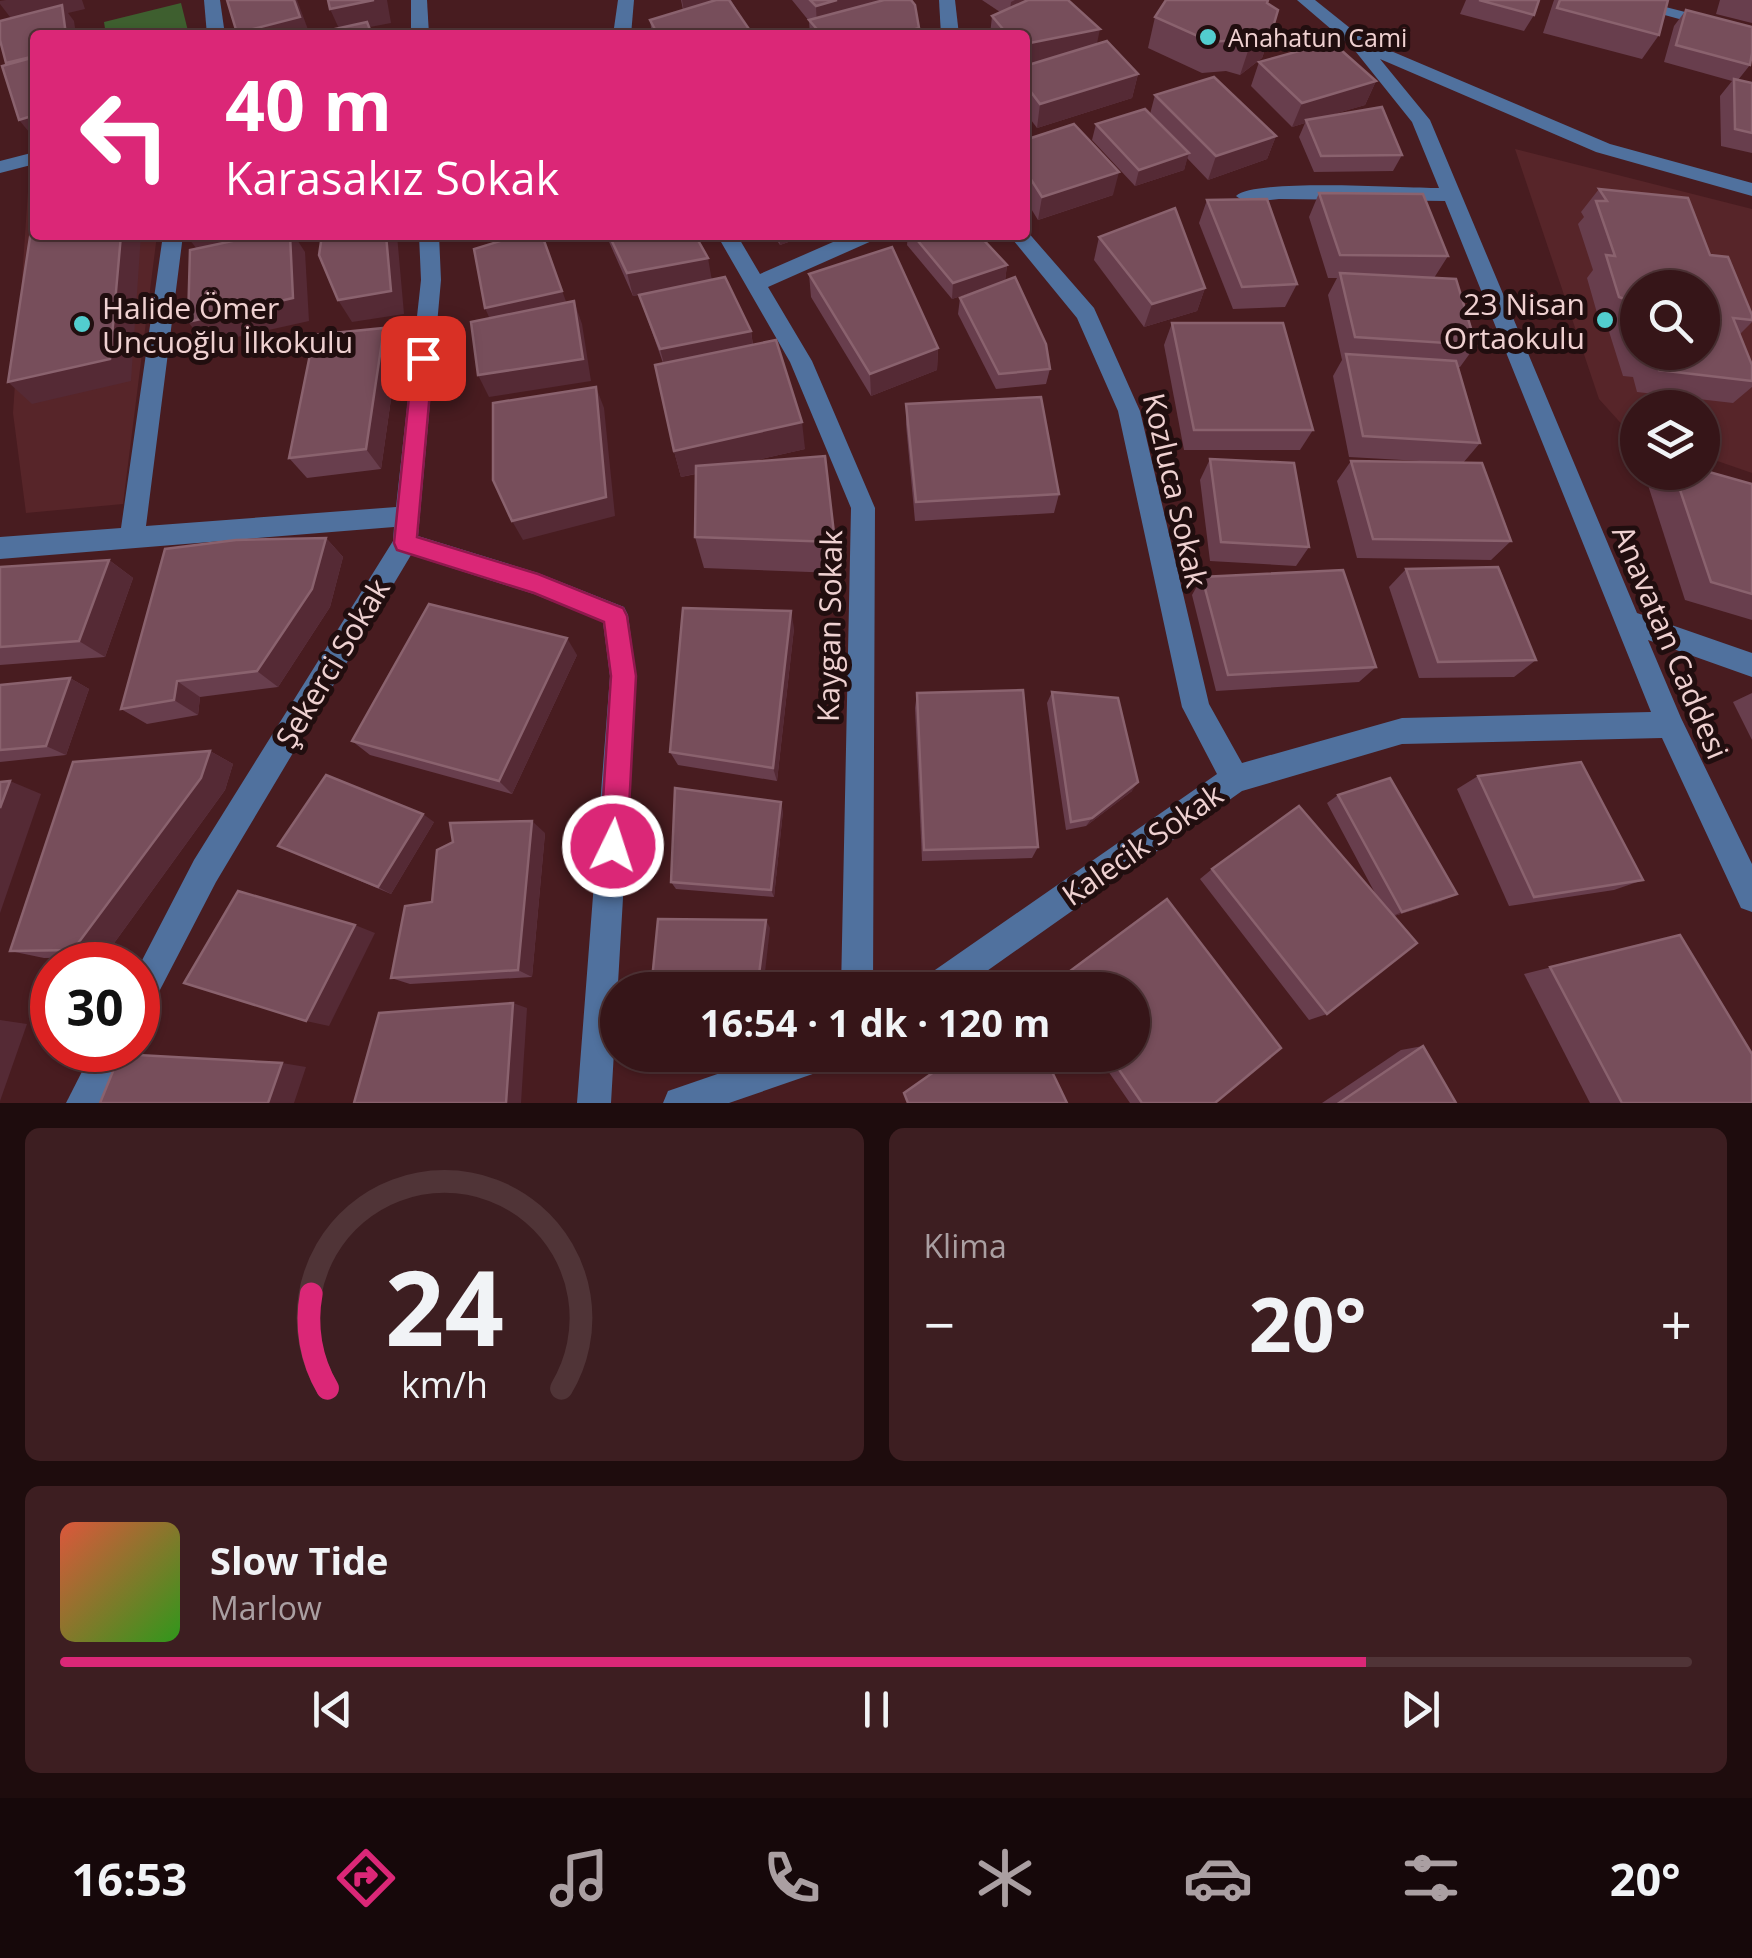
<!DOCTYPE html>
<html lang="tr">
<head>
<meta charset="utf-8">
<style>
  body { margin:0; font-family:"Open Sans",sans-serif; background:#3d1e21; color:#f1f3f6; height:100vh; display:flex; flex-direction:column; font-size:38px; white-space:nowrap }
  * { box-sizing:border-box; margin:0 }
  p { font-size:32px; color:#aa9fa2 }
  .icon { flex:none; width:55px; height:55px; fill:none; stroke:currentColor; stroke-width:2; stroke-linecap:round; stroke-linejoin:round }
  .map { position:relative; height:1103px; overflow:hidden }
  .panel { display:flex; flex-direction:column; gap:25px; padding:25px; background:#1e0c0d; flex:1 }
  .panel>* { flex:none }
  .top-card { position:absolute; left:30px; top:30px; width:1000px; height:210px; border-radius:10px; box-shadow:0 2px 8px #0004,0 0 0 2px #503437; background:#db2777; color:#fff; overflow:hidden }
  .tools { position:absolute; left:1620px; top:270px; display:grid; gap:20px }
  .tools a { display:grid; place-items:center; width:100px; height:100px; border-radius:50%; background:#361518; box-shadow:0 2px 8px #0004,0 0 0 2px #503437; font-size:50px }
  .speed { position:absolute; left:30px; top:942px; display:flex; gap:20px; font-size:50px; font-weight:700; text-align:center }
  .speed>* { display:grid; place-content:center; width:130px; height:130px; border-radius:50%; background:#361518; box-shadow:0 2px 8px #0004,0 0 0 2px #503437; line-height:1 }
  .speed .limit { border:15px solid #d22; background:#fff; color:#111 }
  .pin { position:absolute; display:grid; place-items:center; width:85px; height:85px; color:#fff; margin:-42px; border-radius:20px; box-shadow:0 5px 15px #0006 }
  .me { position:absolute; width:110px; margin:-55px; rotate:4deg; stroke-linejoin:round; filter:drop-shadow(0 0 8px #0008) }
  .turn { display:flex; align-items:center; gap:35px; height:210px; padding:0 30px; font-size:45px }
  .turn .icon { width:130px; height:130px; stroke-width:2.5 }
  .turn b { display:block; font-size:70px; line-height:85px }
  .big { font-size:75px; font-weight:700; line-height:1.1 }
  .panel .widget { flex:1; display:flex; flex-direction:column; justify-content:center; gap:15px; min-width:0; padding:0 35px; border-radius:15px; background:#3d1e21 }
  .panel .dial { align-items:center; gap:0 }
  .dial svg { height:260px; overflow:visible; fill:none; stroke:#503437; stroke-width:7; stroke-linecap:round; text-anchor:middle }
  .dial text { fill:#f1f3f6; stroke:none }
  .song { display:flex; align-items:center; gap:30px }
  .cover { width:120px; height:120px; border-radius:15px; background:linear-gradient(135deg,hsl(10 70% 55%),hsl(110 70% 35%)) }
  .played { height:10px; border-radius:5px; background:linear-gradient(90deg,#db2777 80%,#503437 80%) }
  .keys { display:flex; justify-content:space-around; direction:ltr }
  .heat { display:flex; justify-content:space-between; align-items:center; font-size:55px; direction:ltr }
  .panel .tiles { flex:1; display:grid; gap:25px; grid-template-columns:1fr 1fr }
  .widget:last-child { grid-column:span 2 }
  .trip { position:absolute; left:600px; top:972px; width:550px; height:100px; border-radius:50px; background:#361518; box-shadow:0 2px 8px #0004,0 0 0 2px #503437; font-weight:700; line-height:100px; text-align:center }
  .dock { display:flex; height:160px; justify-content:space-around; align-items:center; background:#16080a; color:#aa9fa2 }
  .dock .icon { width:70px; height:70px }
  .dock .active { color:#db2777 }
  .dock b { font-size:45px; color:#f1f3f6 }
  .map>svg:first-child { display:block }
  .built { fill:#572529; fill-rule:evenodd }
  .green { fill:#3e5f2f }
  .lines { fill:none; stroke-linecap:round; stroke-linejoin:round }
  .minor { fill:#50719e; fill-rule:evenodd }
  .wall { fill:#683e4d; fill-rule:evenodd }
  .shaded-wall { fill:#552a35 }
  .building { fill:#774e5b; stroke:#8a626e; stroke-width:2.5 }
  .route { fill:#db2777; stroke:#8e194d; stroke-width:2.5 }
  .poi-dot { fill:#52cdce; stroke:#210e0f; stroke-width:4 }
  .labels { text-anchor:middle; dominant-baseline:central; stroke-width:10; stroke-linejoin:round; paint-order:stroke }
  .far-poi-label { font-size:25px; fill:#efd1d1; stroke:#210e0f; text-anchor:start }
  .poi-label { font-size:30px; fill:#efd1d1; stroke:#210e0f; text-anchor:end }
  .street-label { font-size:30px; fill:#efd1d1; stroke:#210e0f }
</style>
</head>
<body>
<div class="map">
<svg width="1752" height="1103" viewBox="0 0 1752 1103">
  <rect width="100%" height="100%" fill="#481c20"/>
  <g class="built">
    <path d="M1515,149L1752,209V473L1703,456L1702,408H1638L1637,434L1627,430L1599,399ZM1638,288H1702V352H1638Z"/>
    <polygon points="35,174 35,235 157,235 123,504 26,513 13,413 29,176"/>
  </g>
  <polygon class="green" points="181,3 189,35 106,35 104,22"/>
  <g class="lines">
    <g class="minor">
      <polygon points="204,0 220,0 225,35 207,35"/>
      <polygon points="411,0 427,0 429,35 411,35"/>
      <polygon points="618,0 634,0 631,35 613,35"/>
      <polygon points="939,0 955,0 959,35 941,35"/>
      <path d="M1297,0H1315L1365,40L1610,144L1752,183V196L1596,152L1380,59L1430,120L1637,613L1752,653V677L1648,640L1681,718L1752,864V912L1741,908L1662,738L1402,744L1242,791L960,990H917L922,979L1217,774L1182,707L1118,411L1077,318L1009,235H1025L1026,230L1094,308L1140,411L1209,704L1242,763L1402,718L1651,712L1445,201L1279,199L1246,203L1236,196C1254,178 1405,188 1439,188L1412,122L1352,47Z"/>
      <polygon points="1610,0 1638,0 1752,29 1752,39"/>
      <polygon points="35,152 35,164 0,173 0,161"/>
      <polygon points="163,235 183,235 146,526 396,507 421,280 419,235 439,235 441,280 418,536 538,573 624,607 628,615 636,676 611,1103 577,1103 610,676 603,622 534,594 411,555 216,882 149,1011 138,1016 138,968 194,860 393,541 394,527 0,559 0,537 121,528"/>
      <polygon points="717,235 737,235 760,274 849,235 877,235 874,240 768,287 812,361 875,508 873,990 841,990 851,508 790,362"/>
      <polygon points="93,1050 127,1050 101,1103 66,1103"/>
      <polygon points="773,1055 837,1055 833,1067 729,1103 663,1103 668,1091"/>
    </g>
  </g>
  <g class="wall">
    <polygon points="681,0 731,0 752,35 652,35 650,20 683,10"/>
    <polygon points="792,0 911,0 918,35 810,35 809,21"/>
    <polygon points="982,0 1068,0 1097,44 1138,74 1132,98 1037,128 1025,112 1025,35 990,35 992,16 1000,12"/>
    <polygon points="1269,0 1267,4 1273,27 1262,58 1240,75 1226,71 1202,73 1148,48 1155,17"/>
    <polygon points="1466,0 1539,0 1534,15 1524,31 1460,14"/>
    <polygon points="1554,0 1668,0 1659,35 1642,59 1543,33"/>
    <polygon points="1720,0 1752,0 1752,23 1716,14"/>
    <polygon points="1686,10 1750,65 1738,80 1752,83 1752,153 1721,146 1720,96 1732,81 1664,62 1674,26"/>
    <polygon points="1259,62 1376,81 1365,105 1323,117 1402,155 1393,171 1314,172 1299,137 1305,123 1292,127 1251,86"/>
    <polygon points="1155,95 1276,136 1267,159 1208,180 1187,158 1184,170 1135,186 1092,140 1096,124 1150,114"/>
    <polygon points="1025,140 1113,195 1038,220 1025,199"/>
    <path d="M1599,189L1710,255L1752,315V322L1740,334L1752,365V387L1733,403L1637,392L1633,377L1623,376L1606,322L1599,320L1587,278L1593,270L1578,224L1584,217L1581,212ZM1638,288L1702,352H1638Z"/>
    <polygon points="1319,193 1448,256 1434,278 1476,345 1460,367 1457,367 1480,443 1463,463 1511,541 1491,560 1357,558 1337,481 1351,461 1438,462 1349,457 1333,376 1342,360 1328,295 1337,278 1328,278 1309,217"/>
    <polygon points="1207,200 1297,284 1285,307 1233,309 1199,223"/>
    <polygon points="606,235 695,235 712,280 751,331 753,345 805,449 748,462 835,542 837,573 704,568 695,537 696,474 681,477 674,451 663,363 639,295 670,289 633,296"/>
    <polygon points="773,235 808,235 780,245"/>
    <polygon points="908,235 979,235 1007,265 1005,281 952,299 907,245"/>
    <polygon points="1099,237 1205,288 1197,311 1144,327 1094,260"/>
    <polygon points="809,274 938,348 937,370 871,396 811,297"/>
    <polygon points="960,298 1050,369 1046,384 996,389 958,314"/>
    <polygon points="1172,323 1313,430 1300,450 1184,450 1164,345"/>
    <polygon points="384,328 398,350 381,469 307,478 289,458"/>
    <polygon points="906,404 1059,494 1054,513 915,521 906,425"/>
    <polygon points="1210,459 1309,547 1296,566 1210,561 1200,480"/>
    <polygon points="1658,472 1702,472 1752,484 1752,620 1685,600 1647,482"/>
    <polygon points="326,538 343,557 330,607 278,687 200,697 198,715 147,724 121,709"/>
    <polygon points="109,560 133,578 105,657 0,665 0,567"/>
    <polygon points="1406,569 1536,660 1514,677 1419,678 1389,587"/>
    <polygon points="1202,577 1376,667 1359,682 1216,691 1192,595"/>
    <polygon points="794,628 777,781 678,765 670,752"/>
    <polygon points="577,655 512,794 370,755 352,741"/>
    <polygon points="70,678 89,689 66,755 0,762 0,685"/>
    <polygon points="1052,692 1132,791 1086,826 1066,830 1047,703"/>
    <polygon points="917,693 1038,847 1032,858 922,861 915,708"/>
    <polygon points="1752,693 1752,740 1733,702"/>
    <polygon points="210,751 233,764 225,790 104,957 44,958 10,951"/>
    <polygon points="1478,776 1643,880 1614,890 1509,906 1457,789"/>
    <polygon points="1338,795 1442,901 1394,916 1327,1014 1309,1020 1200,879 1212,869 1376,895 1327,803"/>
    <polygon points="783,811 774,897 676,889 671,882"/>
    <polygon points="434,822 391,894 278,846"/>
    <polygon points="545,833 532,977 410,984 391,978 432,902"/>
    <polygon points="1167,899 1281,1048 1215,1103 1130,1103 1097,1055 1132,1055 1132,990 1053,990 1051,986"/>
    <polygon points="1680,935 1752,1103 1590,1103 1524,974"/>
    <polygon points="1423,1046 1456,1103 1322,1103 1401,1050"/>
  </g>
  <g class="shaded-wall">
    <polygon points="6,0 82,0 85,9 68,13 74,21 76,35 66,35 17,26 0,4 0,1"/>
    <polygon points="294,0 297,0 310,35 238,35 237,33"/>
    <polygon points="374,0 387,0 391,23 370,27 373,35 341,33 330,9"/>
    <polygon points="682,0 731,0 684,12"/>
    <polygon points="837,0 904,0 904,4 817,30 816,6"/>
    <polygon points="1015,0 1047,0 1009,18 1011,2"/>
    <polygon points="1273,27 1262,58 1240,75 1250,45"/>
    <polygon points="919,28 918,35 897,35"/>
    <polygon points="1100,29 1095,53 1025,68 1025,44"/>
    <polygon points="1138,74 1132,98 1037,128 1040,104"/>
    <polygon points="1376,81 1365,105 1307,122 1306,120 1305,123 1292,127 1302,103"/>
    <polygon points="35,115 35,139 19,120"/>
    <polygon points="1276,136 1267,159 1208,180 1216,156"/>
    <polygon points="1189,153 1184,170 1135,186 1139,170"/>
    <polygon points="1119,172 1113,195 1038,220 1042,197"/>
    <polygon points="121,235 141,235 131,381 32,404 8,382"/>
    <polygon points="186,235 277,235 203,257"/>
    <polygon points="290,235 294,235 305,252 309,321 206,344 188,322"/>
    <polygon points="386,235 397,235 404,314 352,322 338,300"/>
    <polygon points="493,235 535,235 497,245"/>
    <polygon points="542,235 568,307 492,324 485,308"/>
    <polygon points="779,235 808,235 780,245"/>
    <polygon points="708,258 712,281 633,296 627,273"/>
    <polygon points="1007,265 1005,281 952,299 953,283"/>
    <polygon points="1205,288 1197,311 1144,327 1152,304"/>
    <polygon points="574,301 582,324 591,381 489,397 478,375"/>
    <polygon points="384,328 398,350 381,469 366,449"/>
    <polygon points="751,331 753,347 664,364 660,349"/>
    <polygon points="938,348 937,370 871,396 870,374"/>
    <polygon points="596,387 604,408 615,516 523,540 512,521"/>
    <polygon points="802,422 805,449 681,477 674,451"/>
    <polygon points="326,538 343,557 330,607 278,687 257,671"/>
    <polygon points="109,560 133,578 105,657 79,641"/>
    <polygon points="791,611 794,628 777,781 773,768"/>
    <polygon points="567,638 577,655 512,794 499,781"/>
    <polygon points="70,678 89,689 66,755 46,746"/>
    <polygon points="177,681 200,697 198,715 174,700"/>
    <polygon points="210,751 233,764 225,790 104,957 73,950"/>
    <polygon points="10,781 41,794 0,913 0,808"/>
    <polygon points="1138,782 1132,791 1086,826 1092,818"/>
    <polygon points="781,802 783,811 774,897 771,890"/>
    <polygon points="423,814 434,822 391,894 378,887"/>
    <polygon points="532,821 545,833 532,977 518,970"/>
    <polygon points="1457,894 1442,901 1388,918 1402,912"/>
    <polygon points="766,920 770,928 763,990 757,990"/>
    <polygon points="355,925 375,933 329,1026 306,1021"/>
    <polygon points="513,1003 527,1008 521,1103 506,1103"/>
    <polygon points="0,1020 27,1024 0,1101"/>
    <polygon points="282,1063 306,1067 294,1103 268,1103"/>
  </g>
  <g class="building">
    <polygon points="227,0 294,0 300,17 237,33"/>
    <polygon points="328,0 374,0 330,9"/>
    <polygon points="716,0 729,0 751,32 741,35 658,35 650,20"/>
    <polygon points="810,0 837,0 816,6"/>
    <polygon points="884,0 911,0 915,5 919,28 897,35 822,35 809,20"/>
    <polygon points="1028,0 1068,0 1100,29 1025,44 1025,35 1008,35 992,16"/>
    <polygon points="1166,0 1268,0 1267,3 1278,10 1273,27 1250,45 1236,40 1211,42 1155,17"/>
    <polygon points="1479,0 1539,0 1534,15"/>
    <polygon points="1560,0 1668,0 1659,35 1557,8"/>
    <polygon points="62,5 66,35 35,35 35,56 6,63 0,40 0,21"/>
    <polygon points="1686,10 1752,27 1752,53 1750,65 1676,45"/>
    <polygon points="367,22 372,35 308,35"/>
    <polygon points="1107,41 1138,74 1040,104 1025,84 1025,66"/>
    <polygon points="1332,42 1376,81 1302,103 1259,62"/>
    <polygon points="35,57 35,115 19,120 2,66"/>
    <polygon points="1214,77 1276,136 1216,156 1155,95"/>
    <polygon points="1734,79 1752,83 1752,133 1735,129"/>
    <polygon points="1382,107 1402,155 1321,156 1306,120"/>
    <polygon points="1145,109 1189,153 1139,170 1096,124"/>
    <polygon points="1074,124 1119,172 1042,197 1025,170 1025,140"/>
    <polygon points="1599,189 1688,198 1710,255 1728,257 1752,315 1752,320 1733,318 1752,365 1752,381 1659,370 1654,355 1644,354 1643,352 1702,352 1702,288 1638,288 1638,334 1627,300 1619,297 1606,255 1615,256 1596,201 1607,201"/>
    <polygon points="1319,193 1423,194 1448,256 1340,255"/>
    <polygon points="1267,199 1297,284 1242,287 1207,200"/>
    <polygon points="1175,208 1205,288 1152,304 1099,237"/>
    <polygon points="32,224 35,224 35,235 121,235 110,359 8,382"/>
    <polygon points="261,235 290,235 293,298 188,322 190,250"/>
    <polygon points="322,235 386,235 391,291 338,300 319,255"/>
    <polygon points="520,235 542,235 562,291 485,308 474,249"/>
    <polygon points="609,235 695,235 708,258 627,273"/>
    <polygon points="913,235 979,235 1007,265 953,283"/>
    <polygon points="892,247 938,348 870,374 809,274"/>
    <polygon points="1340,273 1456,279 1476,345 1355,337"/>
    <polygon points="725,277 751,331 660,349 639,295"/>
    <polygon points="1015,277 1046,344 1050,369 999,374 960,298"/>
    <polygon points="574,301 583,359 478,375 471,322"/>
    <polygon points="1172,323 1283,323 1313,430 1194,430"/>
    <polygon points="384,328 366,449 289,458 314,335"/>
    <polygon points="776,340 802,422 674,451 655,365"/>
    <polygon points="1346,354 1456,361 1480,443 1363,436"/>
    <polygon points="596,387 606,497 512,521 493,480 493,403"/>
    <polygon points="1041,397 1059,494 916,502 906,404"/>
    <polygon points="825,456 835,542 695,537 696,466"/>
    <polygon points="1210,459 1294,463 1309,547 1221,542"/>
    <polygon points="1351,461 1482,463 1511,541 1373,539"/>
    <polygon points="1702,470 1752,484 1752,594 1711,582 1674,472 1702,472"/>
    <polygon points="326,538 312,589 257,671 177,681 174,700 121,709 165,549 236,540"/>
    <polygon points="109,560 79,641 0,647 0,567"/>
    <polygon points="1498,567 1536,660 1438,662 1406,569"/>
    <polygon points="1343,570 1376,667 1228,675 1202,577"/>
    <polygon points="429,604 567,638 499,781 352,741"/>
    <polygon points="683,608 791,611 773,768 670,752"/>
    <polygon points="70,678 46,746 0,750 0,685"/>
    <polygon points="1023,690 1038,847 924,850 917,693"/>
    <polygon points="1052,692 1118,698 1138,782 1092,818 1071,822"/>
    <polygon points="210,751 201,778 73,950 10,951 73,762"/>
    <polygon points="1581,762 1643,880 1534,897 1478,776"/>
    <polygon points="326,775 423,814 378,887 278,846"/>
    <polygon points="1390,778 1457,894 1402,912 1338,795"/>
    <polygon points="10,781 0,808 0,782"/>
    <polygon points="675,788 781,802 771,890 671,882"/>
    <polygon points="1299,806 1417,943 1327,1014 1212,869"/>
    <polygon points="532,821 518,970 391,978 405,906 432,902 437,850 453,842 450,823"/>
    <polygon points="238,891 355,925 306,1021 184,983"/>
    <polygon points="1167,899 1281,1048 1215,1103 1142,1103 1109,1055 1132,1055 1132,990 1065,990 1058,980"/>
    <polygon points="658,919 766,920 757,990 651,990"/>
    <polygon points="1680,935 1752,1054 1752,1103 1622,1103 1550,967"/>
    <polygon points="513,1003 506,1103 354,1103 379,1013"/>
    <polygon points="1423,1046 1456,1103 1339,1103"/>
    <polygon points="120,1054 282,1063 268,1103 100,1103"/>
    <polygon points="958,1055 1044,1055 1067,1103 908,1103 904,1093"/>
  </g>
  <polygon class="route" points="423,350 433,358 417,537 538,574 623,608 627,616 636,676 627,846 623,855 613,859 604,855 600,846 611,676 604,622 534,593 397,550 394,543 413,358"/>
  <g class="poi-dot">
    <circle cx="1208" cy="37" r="10"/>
    <circle cx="1605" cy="320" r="10"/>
    <circle cx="82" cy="324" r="10"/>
  </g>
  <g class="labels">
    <g class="far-poi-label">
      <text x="1228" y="37">Anahatun Cami</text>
    </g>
    <g class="poi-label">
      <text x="1585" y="303">23 Nisan<tspan x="1585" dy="34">Ortaokulu</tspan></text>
      <text x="102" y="307" text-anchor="start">Halide Ömer<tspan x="102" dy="34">Uncuoğlu İlkokulu</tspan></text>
    </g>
    <g class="street-label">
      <text transform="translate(1176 490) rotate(77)">Kozluca Sokak</text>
      <text transform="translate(829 626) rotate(-89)">Kaygan Sokak</text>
      <text transform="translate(1671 642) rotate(67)">Anavatan Caddesi</text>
      <text transform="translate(332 663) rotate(-59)">Şekerci Sokak</text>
      <text transform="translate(1142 844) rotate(-35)">Kalecik Sokak</text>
    </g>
  </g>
</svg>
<div class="tools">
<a><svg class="icon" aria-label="search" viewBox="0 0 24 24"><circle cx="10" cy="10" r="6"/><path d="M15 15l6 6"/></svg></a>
<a><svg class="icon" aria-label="layers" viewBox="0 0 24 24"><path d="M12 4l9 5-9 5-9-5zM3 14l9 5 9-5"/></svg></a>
</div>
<div class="speed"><div class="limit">30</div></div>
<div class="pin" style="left:423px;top:358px;background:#d93025"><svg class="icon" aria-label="arrive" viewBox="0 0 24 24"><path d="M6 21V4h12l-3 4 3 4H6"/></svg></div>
<svg class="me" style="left:613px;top:846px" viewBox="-20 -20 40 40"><circle r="17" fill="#db2777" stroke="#fff" stroke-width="3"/><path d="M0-11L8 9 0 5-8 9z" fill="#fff"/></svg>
<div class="trip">16:54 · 1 dk · 120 m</div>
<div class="top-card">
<div class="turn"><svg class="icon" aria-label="left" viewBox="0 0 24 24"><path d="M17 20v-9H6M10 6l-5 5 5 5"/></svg><div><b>40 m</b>Karasakız Sokak</div></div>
</div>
</div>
<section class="panel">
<div class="tiles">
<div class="widget dial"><svg viewBox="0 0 100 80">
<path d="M14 69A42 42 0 1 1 86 69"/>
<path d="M14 69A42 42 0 0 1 9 40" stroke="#db2777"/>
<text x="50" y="56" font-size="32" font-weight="700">24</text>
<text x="50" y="72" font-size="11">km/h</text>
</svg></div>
<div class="widget"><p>Klima</p>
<div class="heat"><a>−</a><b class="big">20°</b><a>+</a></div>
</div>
<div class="widget">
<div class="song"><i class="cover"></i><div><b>Slow Tide</b><p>Marlow</p></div></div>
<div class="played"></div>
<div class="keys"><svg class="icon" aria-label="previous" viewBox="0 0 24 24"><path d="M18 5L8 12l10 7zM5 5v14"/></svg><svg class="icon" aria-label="pause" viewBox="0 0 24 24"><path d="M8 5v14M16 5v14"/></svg><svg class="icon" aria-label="next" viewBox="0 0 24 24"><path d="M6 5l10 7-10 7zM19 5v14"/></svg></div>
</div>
</div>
</section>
<nav class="dock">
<b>16:53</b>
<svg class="icon active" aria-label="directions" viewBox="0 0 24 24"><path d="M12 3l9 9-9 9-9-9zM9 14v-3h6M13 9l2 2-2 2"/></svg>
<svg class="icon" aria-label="music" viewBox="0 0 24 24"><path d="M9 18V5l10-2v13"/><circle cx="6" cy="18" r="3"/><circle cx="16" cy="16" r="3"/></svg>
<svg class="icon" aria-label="phone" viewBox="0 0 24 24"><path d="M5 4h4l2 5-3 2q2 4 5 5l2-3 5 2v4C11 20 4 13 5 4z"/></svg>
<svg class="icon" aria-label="climate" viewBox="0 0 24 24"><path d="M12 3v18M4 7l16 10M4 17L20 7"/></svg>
<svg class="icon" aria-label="car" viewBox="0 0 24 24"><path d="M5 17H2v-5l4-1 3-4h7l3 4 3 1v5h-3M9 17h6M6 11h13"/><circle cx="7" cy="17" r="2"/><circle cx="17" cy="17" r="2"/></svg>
<svg class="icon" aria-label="filters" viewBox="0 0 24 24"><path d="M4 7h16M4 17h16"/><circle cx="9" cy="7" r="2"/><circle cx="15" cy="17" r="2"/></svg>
<b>20°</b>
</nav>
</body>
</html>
